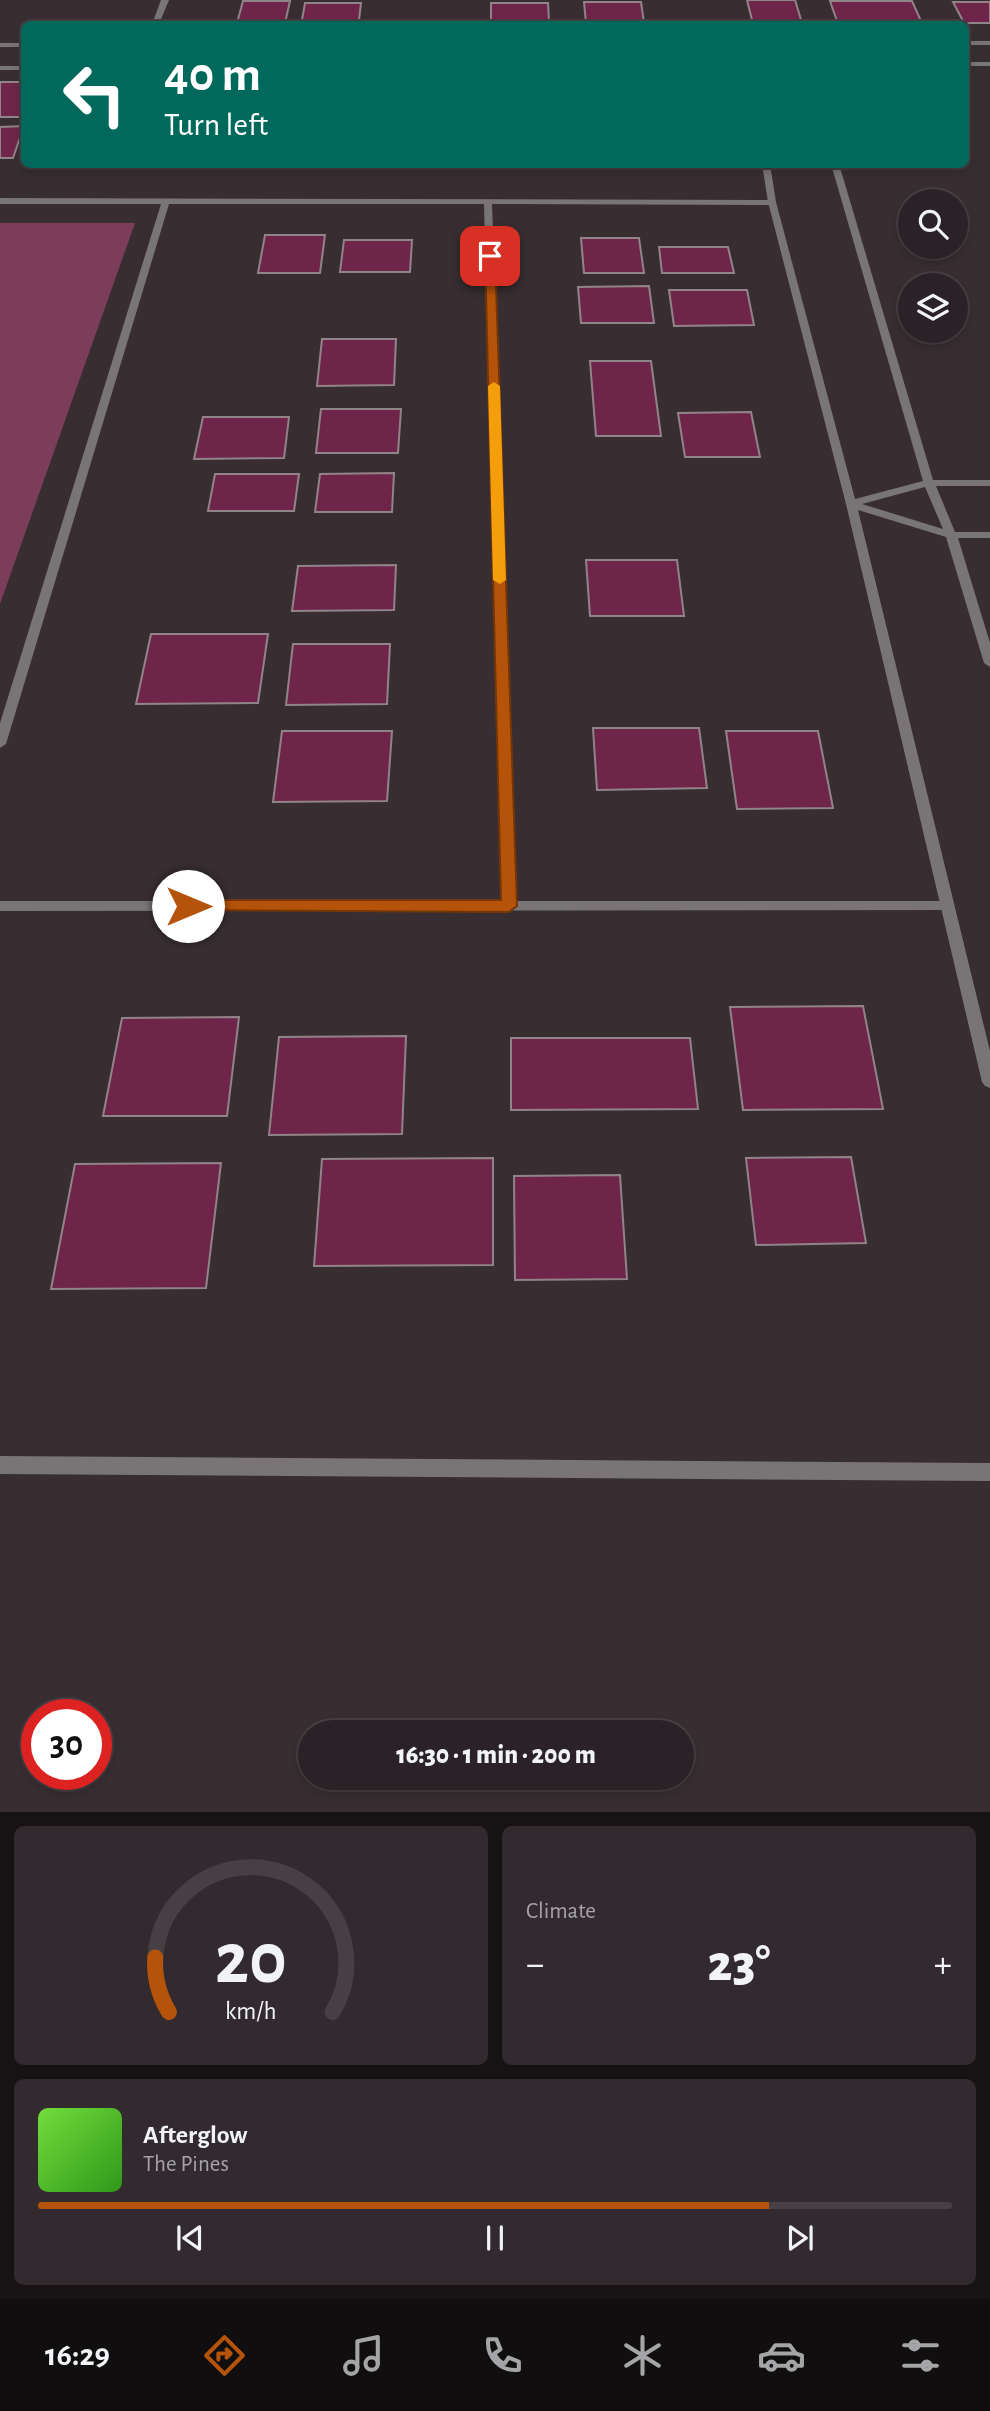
<!DOCTYPE html>
<html lang="en">
<head>
<meta charset="utf-8">
<style>
  body { margin:0; font-family:"Alegreya Sans",sans-serif; background:#322a2e; color:#f1f3f6; height:100vh; display:flex; flex-direction:column; font-size:26px; white-space:nowrap }
  * { box-sizing:border-box; margin:0 }
  p { font-size:23px; color:#a5a4a7 }
  .icon { flex:none; width:38px; height:38px; fill:none; stroke:currentColor; stroke-width:2; stroke-linecap:round; stroke-linejoin:round }
  .map { position:relative; height:1812px; overflow:hidden }
  .drawer { display:flex; flex-direction:column; gap:14px; padding:14px; background:#171315; flex:1 }
  .drawer>* { flex:none }
  .hud { position:absolute; left:21px; top:21px; width:948px; height:147px; border-radius:10px; box-shadow:0 4px 10px #0003,0 0 0 2px #463f43; background:#00695c; color:#fff; overflow:hidden }
  .buttons { position:absolute; left:898px; top:189px; display:grid; gap:14px }
  .buttons a { display:grid; place-items:center; width:70px; height:70px; border-radius:50%; background:#2a2226; box-shadow:0 4px 10px #0003,0 0 0 2px #463f43; font-size:35px }
  .speed { position:absolute; left:21px; top:1699px; display:flex; gap:14px; font-size:35px; font-weight:700; text-align:center }
  .speed>* { display:grid; place-content:center; width:91px; height:91px; border-radius:50%; background:#2a2226; box-shadow:0 4px 10px #0003,0 0 0 2px #463f43; line-height:1 }
  .speed .limit { border:10px solid #d22; background:#fff; color:#111 }
  .pin { position:absolute; display:grid; place-items:center; width:60px; height:60px; color:#fff; margin:-30px; border-radius:14px; box-shadow:0 4px 10px #0006 }
  .me { position:absolute; width:77px; margin:-38px; rotate:90deg; stroke-linejoin:round; filter:drop-shadow(0 0 5px #0008) }
  .turn { display:flex; align-items:center; gap:24px; height:147px; padding:0 28px; font-size:32px }
  .turn .icon { width:91px; height:91px; stroke-width:2.5 }
  .turn b { display:block; font-size:49px; line-height:60px }
  .big { font-size:52px; font-weight:800; line-height:1.1 }
  .drawer .widget { flex:1; display:flex; flex-direction:column; justify-content:center; gap:10px; min-width:0; padding:0 24px; border-radius:10px; background:#322a2e }
  .drawer .dial { align-items:center; gap:0 }
  .dial svg { height:182px; overflow:visible; fill:none; stroke:#463f43; stroke-width:7; stroke-linecap:round; text-anchor:middle }
  .dial text { fill:#f1f3f6; stroke:none }
  .song { display:flex; align-items:center; gap:21px }
  .cover { width:84px; height:84px; border-radius:10px; background:linear-gradient(135deg,hsl(100 70% 55%),hsl(110 70% 35%)) }
  .played { height:7px; border-radius:4px; background:linear-gradient(90deg,#b45309 80%,#463f43 80%) }
  .keys { display:flex; justify-content:space-around; direction:ltr }
  .heat { display:flex; justify-content:space-between; align-items:center; font-size:38px; direction:ltr }
  .drawer .tiles { flex:1; display:grid; gap:14px; grid-template-columns:1fr 1fr }
  .widget:last-child { grid-column:span 2 }
  .trip { position:absolute; left:298px; top:1720px; width:396px; height:70px; border-radius:35px; background:#2a2226; box-shadow:0 4px 10px #0003,0 0 0 2px #463f43; font-weight:800; line-height:70px; text-align:center }
  .tabs { display:flex; height:112px; justify-content:space-around; align-items:center; background:#110e0f; color:#a5a4a7 }
  .tabs .icon { width:49px; height:49px }
  .tabs .selected { color:#b45309 }
  .tabs b { font-size:32px; color:#f1f3f6 }
  .map>svg:first-child { display:block }
  .green { fill:#7b3d59 }
  .building { fill:#6f254a; stroke:#908488; stroke-width:2 }
  .lines { fill:none; stroke-linecap:round; stroke-linejoin:round }
  .minor { fill:#797476; fill-rule:evenodd }
  .tertiary { fill:#797476; fill-rule:evenodd }
  .route { fill:#b45309; stroke:#753606; stroke-width:2 }
  .slow { fill:#f59e0b }
</style>
</head>
<body>
<div class="map">
<svg width="990" height="1813" viewBox="0 0 990 1813">
  <rect width="100%" height="100%" fill="#382e32"/>
  <polygon class="green" points="0,223 135,223 0,604"/>
  <g class="building">
    <polygon points="747,0 795,0 802,23 753,24"/>
    <polygon points="243,1 290,1 285,23 237,23"/>
    <polygon points="830,1 912,1 921,21 837,21"/>
    <polygon points="584,2 641,2 644,23 586,23"/>
    <polygon points="953,2 990,2 990,23 964,23"/>
    <polygon points="305,3 361,3 359,20 302,20"/>
    <polygon points="491,3 548,3 549,21 491,22"/>
    <rect x="0" y="82" width="24" height="35"/>
    <polygon points="24,126 13,158 0,158 0,127"/>
    <polygon points="265,235 325,235 320,273 258,273"/>
    <polygon points="581,238 639,238 644,273 584,273"/>
    <polygon points="344,240 412,240 410,272 340,272"/>
    <polygon points="659,247 728,247 734,273 662,273"/>
    <polygon points="649,286 654,323 581,323 578,287"/>
    <polygon points="669,290 747,290 754,325 674,326"/>
    <polygon points="322,339 396,339 394,385 317,386"/>
    <polygon points="590,361 651,361 661,436 596,436"/>
    <polygon points="321,409 401,409 398,453 316,453"/>
    <polygon points="751,412 760,457 685,457 678,413"/>
    <polygon points="203,417 289,417 284,458 194,459"/>
    <polygon points="394,473 392,512 315,512 320,474"/>
    <polygon points="215,474 299,474 294,511 208,511"/>
    <polygon points="586,560 677,560 684,616 590,616"/>
    <polygon points="396,565 394,610 292,611 298,566"/>
    <polygon points="151,634 268,634 258,703 136,704"/>
    <polygon points="293,644 390,644 387,704 286,705"/>
    <polygon points="593,728 699,728 707,788 597,790"/>
    <polygon points="282,731 392,731 387,801 273,802"/>
    <polygon points="726,731 818,731 833,808 737,809"/>
    <polygon points="863,1006 883,1109 743,1110 730,1007"/>
    <polygon points="239,1017 227,1116 103,1116 122,1018"/>
    <polygon points="406,1036 402,1134 269,1135 279,1037"/>
    <polygon points="511,1038 690,1038 698,1109 511,1110"/>
    <polygon points="851,1157 866,1243 756,1245 746,1158"/>
    <polygon points="493,1158 493,1265 314,1266 322,1159"/>
    <polygon points="221,1163 206,1288 51,1289 75,1164"/>
    <polygon points="620,1175 627,1279 515,1280 514,1176"/>
  </g>
  <g class="lines">
    <g class="minor">
      <polygon points="161,0 169,0 159,24 152,24"/>
      <polygon points="0,198 775,200 775,204 772,205 492,204 516,901 946,901 953,906 951,910 0,911 0,901 502,901 484,204 169,204 6,744 0,748 0,723 161,204 0,204"/>
      <polygon points="0,1456 990,1463 990,1481 0,1474"/>
    </g>
    <g class="tertiary">
      <rect x="966" y="41" width="24" height="4"/>
      <rect x="0" y="43" width="24" height="4"/>
      <rect x="966" y="62" width="24" height="4"/>
      <rect x="0" y="66" width="24" height="4"/>
      <path d="M762,164H770L776,202L855,499L923,481L831,164H839L933,480H990V486H936L955,532H990V538H958L990,643V667L984,663L946,537L858,510L990,1051V1088L985,1086L982,1082L846,504L768,202ZM925,487L943,529L862,504Z"/>
    </g>
  </g>
  <polygon class="route" points="490,252 495,256 517,906 509,912 182,910 180,906 182,901 188,900 501,900 485,256"/>
  <polygon class="slow" points="494,382 500,386 506,580 500,584 493,580 488,386"/>
</svg>
<div class="buttons">
<a><svg class="icon" aria-label="search" viewBox="0 0 24 24"><circle cx="10" cy="10" r="6"/><path d="M15 15l6 6"/></svg></a>
<a><svg class="icon" aria-label="layers" viewBox="0 0 24 24"><path d="M12 4l9 5-9 5-9-5zM3 14l9 5 9-5"/></svg></a>
</div>
<div class="speed"><div class="limit">30</div></div>
<div class="pin" style="left:490px;top:256px;background:#d93025"><svg class="icon" aria-label="arrive" viewBox="0 0 24 24"><path d="M6 21V4h12l-3 4 3 4H6"/></svg></div>
<svg class="me" style="left:188px;top:906px" viewBox="-20 -20 40 40"><circle r="19" fill="#fff"/><path d="M0-13L10 11 0 6-10 11z" fill="#b45309"/></svg>
<div class="trip">16:30 · 1 min · 200 m</div>
<div class="hud">
<div class="turn"><svg class="icon" aria-label="left" viewBox="0 0 24 24"><path d="M17 20v-9H6M10 6l-5 5 5 5"/></svg><div><b>40 m</b>Turn left</div></div>
</div>
</div>
<section class="drawer">
<div class="tiles">
<div class="widget dial"><svg viewBox="0 0 100 80">
<path d="M14 69A42 42 0 1 1 86 69"/>
<path d="M14 69A42 42 0 0 1 8 45" stroke="#b45309"/>
<text x="50" y="56" font-size="32" font-weight="700">20</text>
<text x="50" y="72" font-size="11">km/h</text>
</svg></div>
<div class="widget"><p>Climate</p>
<div class="heat"><a>−</a><b class="big">23°</b><a>+</a></div>
</div>
<div class="widget">
<div class="song"><i class="cover"></i><div><b>Afterglow</b><p>The Pines</p></div></div>
<div class="played"></div>
<div class="keys"><svg class="icon" aria-label="previous" viewBox="0 0 24 24"><path d="M18 5L8 12l10 7zM5 5v14"/></svg><svg class="icon" aria-label="pause" viewBox="0 0 24 24"><path d="M8 5v14M16 5v14"/></svg><svg class="icon" aria-label="next" viewBox="0 0 24 24"><path d="M6 5l10 7-10 7zM19 5v14"/></svg></div>
</div>
</div>
</section>
<nav class="tabs">
<b>16:29</b>
<svg class="icon selected" aria-label="directions" viewBox="0 0 24 24"><path d="M12 3l9 9-9 9-9-9zM9 14v-3h6M13 9l2 2-2 2"/></svg>
<svg class="icon" aria-label="music" viewBox="0 0 24 24"><path d="M9 18V5l10-2v13"/><circle cx="6" cy="18" r="3"/><circle cx="16" cy="16" r="3"/></svg>
<svg class="icon" aria-label="phone" viewBox="0 0 24 24"><path d="M5 4h4l2 5-3 2q2 4 5 5l2-3 5 2v4C11 20 4 13 5 4z"/></svg>
<svg class="icon" aria-label="climate" viewBox="0 0 24 24"><path d="M12 3v18M4 7l16 10M4 17L20 7"/></svg>
<svg class="icon" aria-label="car" viewBox="0 0 24 24"><path d="M5 17H2v-5l4-1 3-4h7l3 4 3 1v5h-3M9 17h6M6 11h13"/><circle cx="7" cy="17" r="2"/><circle cx="17" cy="17" r="2"/></svg>
<svg class="icon" aria-label="filters" viewBox="0 0 24 24"><path d="M4 7h16M4 17h16"/><circle cx="9" cy="7" r="2"/><circle cx="15" cy="17" r="2"/></svg>
</nav>
</body>
</html>
